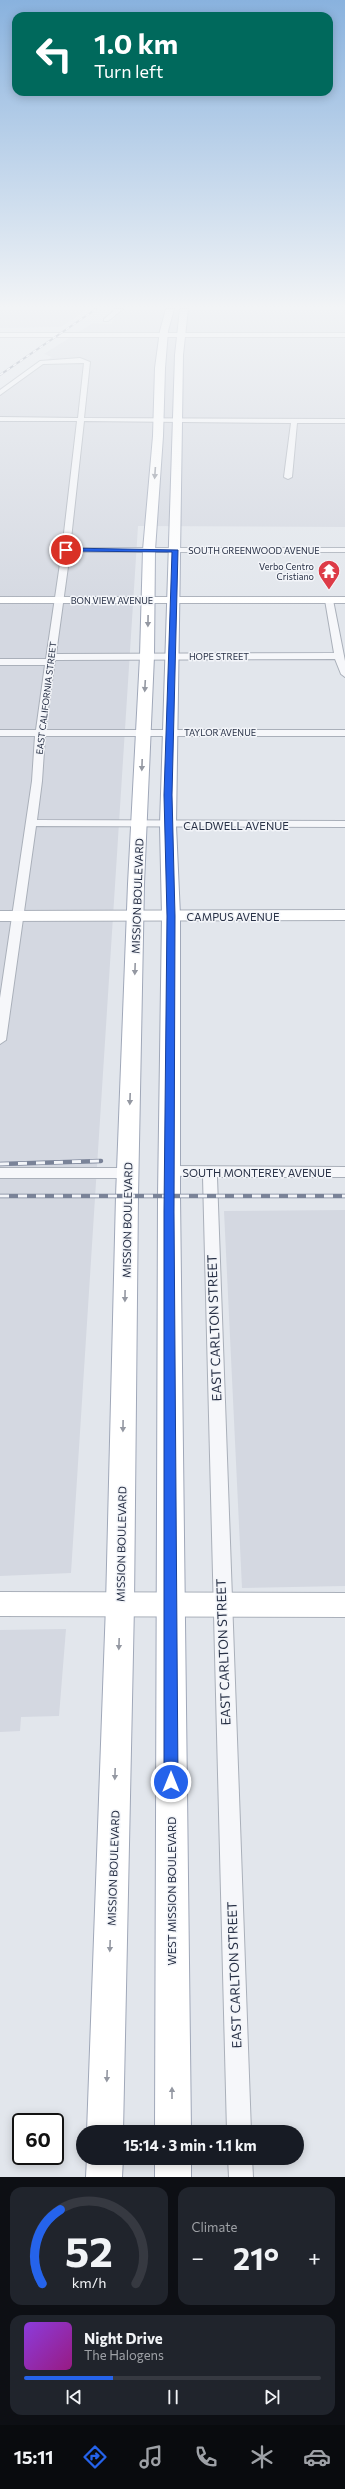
<!DOCTYPE html>
<html lang="en">
<head>
<meta charset="utf-8">
<style>
  body { margin:0; font-family:Commissioner,sans-serif; background:#20242c; color:#f1f3f6; height:100vh; display:flex; flex-direction:column; font-size:15px; white-space:nowrap }
  * { box-sizing:border-box; margin:0 }
  p { font-size:13px; color:#9ea1a6 }
  .icon { flex:none; width:22px; height:22px; fill:none; stroke:currentColor; stroke-width:2; stroke-linecap:round; stroke-linejoin:round }
  .map { position:relative; height:2177px; overflow:hidden }
  .details { display:flex; flex-direction:column; gap:10px; padding:10px; background:#0d0f14; flex:1 }
  .details>* { flex:none }
  .guide { position:absolute; left:12px; top:12px; width:321px; height:84px; border-radius:12px; box-shadow:0 2px 10px #0003; background:#00695c; color:#fff; overflow:hidden }
  .speed { position:absolute; left:12px; top:2113px; display:flex; gap:8px; font-size:20px; font-weight:700; text-align:center }
  .speed>* { display:grid; place-content:center; width:52px; height:52px; border-radius:50%; background:#171b24; box-shadow:0 2px 10px #0003; line-height:1 }
  .speed .limit { border:2px solid #111; border-radius:6px; background:#fff; color:#111 }
  .pin { position:absolute; display:grid; place-items:center; width:34px; height:34px; color:#fff; margin:-17px; border:2px solid #fff; border-radius:50%; box-shadow:0 1px 4px #0007 }
  .me { position:absolute; width:44px; margin:-22px; rotate:0deg; stroke-linejoin:round; filter:drop-shadow(0 0 3px #0008) }
  .turn { display:flex; align-items:center; gap:14px; height:84px; padding:0 16px; font-size:18px }
  .turn .icon { width:52px; height:52px; stroke-width:2.5 }
  .turn b { display:block; font-size:28px; line-height:34px }
  .big { font-size:30px; font-weight:700; line-height:1.1 }
  .details .widget { flex:1; display:flex; flex-direction:column; justify-content:center; gap:6px; min-width:0; padding:0 14px; border-radius:12px; background:#20242c }
  .details .dial { align-items:center; gap:0 }
  .dial svg { height:104px; overflow:visible; fill:none; stroke:#363941; stroke-width:7; stroke-linecap:round; text-anchor:middle }
  .dial text { fill:#f1f3f6; stroke:none }
  .song { display:flex; align-items:center; gap:12px }
  .cover { width:48px; height:48px; border-radius:6px; background:linear-gradient(135deg,hsl(270 70% 55%),hsl(310 70% 35%)) }
  .played { height:4px; border-radius:2px; background:linear-gradient(90deg,#2563eb 30%,#363941 30%) }
  .keys { display:flex; justify-content:space-around; direction:ltr }
  .heat { display:flex; justify-content:space-between; align-items:center; font-size:22px; direction:ltr }
  .details .tiles { flex:1; display:grid; gap:10px; grid-template-columns:1fr 1fr }
  .widget:last-child { grid-column:span 2 }
  .trip { position:absolute; left:76px; top:2125px; width:228px; height:40px; border-radius:20px; background:#171b24; box-shadow:0 2px 10px #0003; font-weight:700; line-height:40px; text-align:center }
  .menu { display:flex; height:64px; justify-content:space-around; align-items:center; background:#090b0e; color:#9ea1a6 }
  .menu .icon { width:28px; height:28px }
  .menu .selected { color:#2563eb }
  .menu b { font-size:18px; color:#f1f3f6 }
  .map>svg:first-child { display:block }
  .built { fill:#d4d8e1 }
  .lines { fill:none; stroke-linecap:round; stroke-linejoin:round }
  .street-casing { stroke:#aab0ba; stroke-width:2 }
  .secondary-casing { stroke:#aab0ba; stroke-width:2 }
  .primary-casing { stroke:#a0a8b9; stroke-width:2 }
  .street { fill:#f6f7fa; fill-rule:evenodd }
  .secondary { fill:#fff; fill-rule:evenodd }
  .primary { fill:#fff; fill-rule:evenodd }
  .rail-far1-casing { stroke:#7a8398; stroke-width:2 }
  .rail-casing { stroke:#7a8398; stroke-width:4.5 }
  .rail-far1 { stroke:#f3f5f9; stroke-width:1.5; stroke-dasharray:4; stroke-linecap:butt }
  .rail { stroke:#f3f5f9; stroke-width:3; stroke-dasharray:9; stroke-linecap:butt }
  .oneway { fill:#9498a2 }
  .route { fill:#2563eb; stroke:#184099 }
  .labels { text-anchor:middle; dominant-baseline:central; stroke-width:3; stroke-linejoin:round; paint-order:stroke }
  .far-street-label { font-size:9px; fill:#283146; stroke:#f3f5f9 }
  .far-poi-label { font-size:9px; fill:#283146; stroke:#f3f5f9; text-anchor:end }
  .street-label { font-size:11px; fill:#283146; stroke:#f3f5f9 }
  .near-street-label { font-size:13px; fill:#283146; stroke:#f3f5f9 }
</style>
</head>
<body>
<div class="map">
<svg width="345" height="2177" viewBox="0 0 345 2177">
  <rect width="100%" height="100%" fill="#e2e6ec"/>
  <g class="built">
    <polygon points="0,309 88,309 61,327 0,328"/>
    <polygon points="123,309 345,309 345,527 138,526 71,1573 0,1576 0,394 52,357 44,354 93,323 111,324 117,314"/>
    <polygon points="345,1210 345,1586 242,1588 224,1211"/>
    <polygon points="66,1629 59,1716 21,1717 20,1731 0,1732 0,1630"/>
  </g>
  <g class="lines">
    <g class="street-casing">
      <g id="street">
        <polygon points="116,309 123,309 108,321 104,321 104,319"/>
        <polygon points="80,358 90,362 84,418 345,419 345,423 297,423 292,477 288,479 284,477 291,423 84,421 70,548 345,548 345,552 70,552 56,654 334,653 325,600 329,598 333,600 345,661 345,677 341,674 335,659 55,660 45,730 345,730 345,736 45,736 42,781 37,820 345,821 345,827 36,826 6,1040 0,1044 0,998 32,781 35,736 0,736 0,730 36,730 45,665 0,665 0,659 46,659 62,550 77,421 0,421 0,417 78,418 84,363 43,364 0,395 0,390 40,361"/>
        <polygon points="169,1166 345,1167 345,1177 217,1177 251,2132 227,2132 203,1177 164,1175 162,1171 164,1167"/>
        <polygon points="0,1168 128,1168 133,1169 135,1173 133,1177 128,1178 0,1178"/>
        <polygon points="228,2158 252,2158 253,2177 229,2177"/>
      </g>
    </g>
    <g class="secondary-casing">
      <g id="secondary">
        <rect x="0" y="333" width="345" height="4"/>
        <rect x="0" y="597" width="345" height="6"/>
        <polygon points="345,910 345,920 0,921 0,911"/>
        <polygon points="0,1592 345,1593 345,1617 0,1616"/>
      </g>
    </g>
    <g class="primary-casing">
      <g id="primary">
        <polygon points="166,309 174,309 168,331 165,368 163,436 155,550 154,656 144,884 138,1196 134,1605 123,2132 87,2132 106,1605 116,1196 128,884 140,656 143,550 153,436 155,368 160,331"/>
        <polygon points="180,309 188,309 183,355 176,825 180,916 180,1196 191,2132 155,2132 158,1196 162,916 160,825 175,355"/>
        <polygon points="87,2158 123,2158 122,2177 86,2177"/>
        <rect x="155" y="2158" width="36" height="19"/>
      </g>
    </g>
    <use href="#street" class="street"/>
    <use href="#secondary" class="secondary"/>
    <use href="#primary" class="primary"/>
    <g class="rail-far1-casing">
      <polyline id="rail-far1" points="0,375 96,309"/>
    </g>
    <g class="rail-casing">
      <g id="rail">
        <polyline points="0,1164 101,1161"/>
        <polyline points="0,1196 345,1196"/>
      </g>
    </g>
    <use href="#rail-far1" class="rail-far1"/>
    <use href="#rail" class="rail"/>
  </g>
  <defs><path id="oneway-solid" d="M-6-.8H1V-3.2L6.5 0L1 3.2V.8H-6Z"/></defs>
  <g class="oneway">
    <use href="#oneway-solid" transform="translate(155 473) rotate(94)"/>
    <use href="#oneway-solid" transform="translate(148 621) rotate(91)"/>
    <use href="#oneway-solid" transform="translate(145 686) rotate(93)"/>
    <use href="#oneway-solid" transform="translate(142 765) rotate(92)"/>
    <use href="#oneway-solid" transform="translate(135 969) rotate(92)"/>
    <use href="#oneway-solid" transform="translate(130 1099) rotate(92)"/>
    <use href="#oneway-solid" transform="translate(125 1296) rotate(91)"/>
    <use href="#oneway-solid" transform="translate(123 1426) rotate(91)"/>
    <use href="#oneway-solid" transform="translate(119 1644) rotate(92)"/>
    <use href="#oneway-solid" transform="translate(115 1774) rotate(92)"/>
    <use href="#oneway-solid" transform="translate(110 1946) rotate(92)"/>
    <use href="#oneway-solid" transform="translate(107 2076) rotate(92)"/>
    <use href="#oneway-solid" transform="translate(172 2093) rotate(-90)"/>
  </g>
  <linearGradient id="sky" x2="0" y2="1"><stop stop-color="#89b2de"/><stop offset="0.5" stop-color="#f2f4f6"/><stop offset="1" stop-color="#f2f4f6" stop-opacity="0"/></linearGradient>
  <rect width="345" height="614" fill="url(#sky)"/>
  <polygon class="route" points="66,548 178,550 172,795 175,916 174,1212 178,1782 176,1787 171,1789 166,1787 164,1782 164,1212 167,916 164,795 172,552 64,551"/>
  <defs>
    <g id="temple-pin" transform="scale(1.15)"><path d="M0 17L-7.5 6A9.5 9.5 0 1 1 7.5 6Z" fill="#dd3b47" stroke="#f3f5f9"/><path d="M0-6L5-2H3V0L6.5 2.5H4V6H1.5V3h-3V6H-4V2.5H-6.5L-3 0V-2H-5Z" fill="#fff"/></g>
  </defs>
  <g fill-rule="evenodd">
    <use href="#temple-pin" x="329" y="571"/>
  </g>
  <g class="labels">
    <g class="far-street-label">
      <text x="254" y="550">SOUTH GREENWOOD AVENUE</text>
      <text x="112" y="600">BON VIEW AVENUE</text>
      <text x="219" y="656">HOPE STREET</text>
      <text transform="translate(46 698) rotate(-83)">EAST CALIFORNIA STREET</text>
      <text x="220" y="732">TAYLOR AVENUE</text>
    </g>
    <g class="far-poi-label">
      <text x="314" y="566">Verbo Centro<tspan x="314" dy="10">Cristiano</tspan></text>
    </g>
    <g class="street-label">
      <text x="236" y="825">CALDWELL AVENUE</text>
      <text transform="translate(137 896) rotate(-88)">MISSION BOULEVARD</text>
      <text x="233" y="916">CAMPUS AVENUE</text>
      <text x="257" y="1172">SOUTH MONTEREY AVENUE</text>
      <text transform="translate(127 1220) rotate(-89)">MISSION BOULEVARD</text>
      <text transform="translate(121 1544) rotate(-89)">MISSION BOULEVARD</text>
      <text transform="translate(113 1868) rotate(-88)">MISSION BOULEVARD</text>
      <text transform="translate(171 1891) rotate(-90)">WEST MISSION BOULEVARD</text>
    </g>
    <g class="near-street-label">
      <text transform="translate(214 1328) rotate(-92)">EAST CARLTON STREET</text>
      <text transform="translate(223 1652) rotate(-92)">EAST CARLTON STREET</text>
      <text transform="translate(234 1975) rotate(-92)">EAST CARLTON STREET</text>
    </g>
  </g>
</svg>
<div class="speed"><div class="limit">60</div></div>
<div class="pin" style="left:66px;top:550px;background:#d93025"><svg class="icon" aria-label="arrive" viewBox="0 0 24 24"><path d="M6 21V4h12l-3 4 3 4H6"/></svg></div>
<svg class="me" style="left:171px;top:1782px" viewBox="-20 -20 40 40"><circle r="17" fill="#2563eb" stroke="#fff" stroke-width="3"/><path d="M0-11L8 9 0 5-8 9z" fill="#fff"/></svg>
<div class="trip">15:14 · 3 min · 1.1 km</div>
<div class="guide">
<div class="turn"><svg class="icon" aria-label="left" viewBox="0 0 24 24"><path d="M17 20v-9H6M10 6l-5 5 5 5"/></svg><div><b>1.0 km</b>Turn left</div></div>
</div>
</div>
<section class="details">
<div class="tiles">
<div class="widget dial"><svg viewBox="0 0 100 80">
<path d="M14 69A42 42 0 1 1 86 69"/>
<path d="M14 69A42 42 0 0 1 28 12" stroke="#2563eb"/>
<text x="50" y="56" font-size="32" font-weight="700">52</text>
<text x="50" y="72" font-size="11">km/h</text>
</svg></div>
<div class="widget"><p>Climate</p>
<div class="heat"><a>−</a><b class="big">21°</b><a>+</a></div>
</div>
<div class="widget">
<div class="song"><i class="cover"></i><div><b>Night Drive</b><p>The Halogens</p></div></div>
<div class="played"></div>
<div class="keys"><svg class="icon" aria-label="previous" viewBox="0 0 24 24"><path d="M18 5L8 12l10 7zM5 5v14"/></svg><svg class="icon" aria-label="pause" viewBox="0 0 24 24"><path d="M8 5v14M16 5v14"/></svg><svg class="icon" aria-label="next" viewBox="0 0 24 24"><path d="M6 5l10 7-10 7zM19 5v14"/></svg></div>
</div>
</div>
</section>
<nav class="menu">
<b>15:11</b>
<svg class="icon selected" aria-label="directions" viewBox="0 0 24 24"><path d="M12 3l9 9-9 9-9-9zM9 14v-3h6M13 9l2 2-2 2"/></svg>
<svg class="icon" aria-label="music" viewBox="0 0 24 24"><path d="M9 18V5l10-2v13"/><circle cx="6" cy="18" r="3"/><circle cx="16" cy="16" r="3"/></svg>
<svg class="icon" aria-label="phone" viewBox="0 0 24 24"><path d="M5 4h4l2 5-3 2q2 4 5 5l2-3 5 2v4C11 20 4 13 5 4z"/></svg>
<svg class="icon" aria-label="climate" viewBox="0 0 24 24"><path d="M12 3v18M4 7l16 10M4 17L20 7"/></svg>
<svg class="icon" aria-label="car" viewBox="0 0 24 24"><path d="M5 17H2v-5l4-1 3-4h7l3 4 3 1v5h-3M9 17h6M6 11h13"/><circle cx="7" cy="17" r="2"/><circle cx="17" cy="17" r="2"/></svg>
</nav>
</body>
</html>
